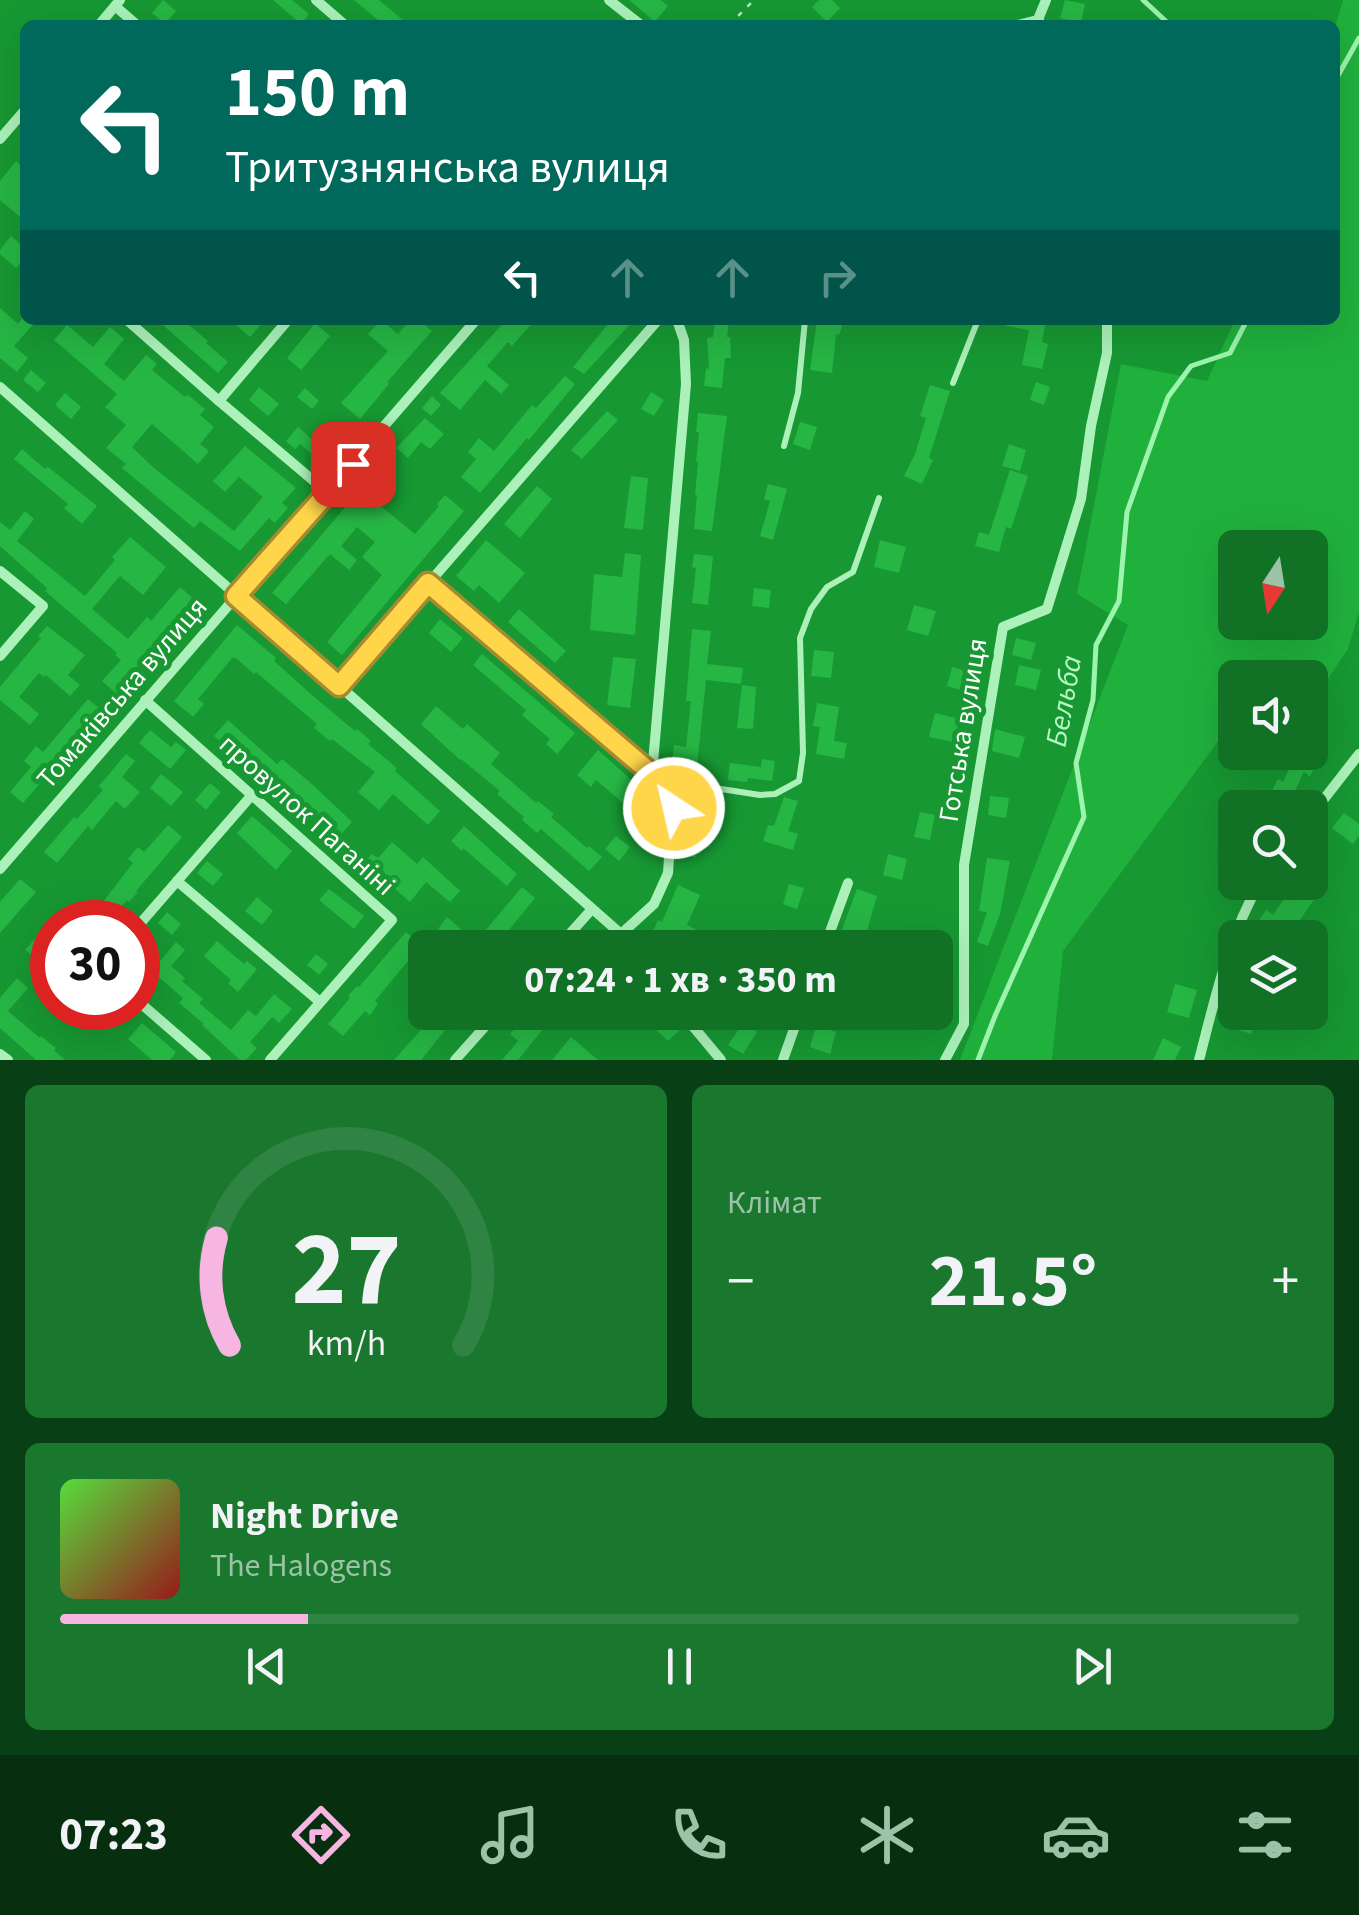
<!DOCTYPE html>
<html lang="uk">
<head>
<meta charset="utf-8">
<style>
  body { margin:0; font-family:"Source Sans 3",sans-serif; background:#1a772e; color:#f1f3f6; height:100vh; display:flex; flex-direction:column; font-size:38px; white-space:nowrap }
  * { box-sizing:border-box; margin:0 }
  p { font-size:32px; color:#9cc2a7 }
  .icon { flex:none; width:55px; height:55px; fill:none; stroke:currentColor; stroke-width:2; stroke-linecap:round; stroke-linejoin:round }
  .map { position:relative; height:1060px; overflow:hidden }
  .side { display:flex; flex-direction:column; gap:25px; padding:25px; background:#093f15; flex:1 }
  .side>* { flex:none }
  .hud { position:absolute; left:20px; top:20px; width:1320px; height:305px; border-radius:15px; box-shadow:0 10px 40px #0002; background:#00695c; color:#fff; overflow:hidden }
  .needle { width:65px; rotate:192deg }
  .tools { position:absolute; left:1218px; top:530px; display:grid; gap:20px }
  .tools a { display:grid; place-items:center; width:110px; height:110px; border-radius:15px; background:#117226; box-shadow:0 10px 40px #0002; font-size:50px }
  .speed { position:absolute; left:30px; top:900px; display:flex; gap:20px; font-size:50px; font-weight:700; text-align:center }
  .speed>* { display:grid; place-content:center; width:130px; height:130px; border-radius:50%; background:#117226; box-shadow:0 10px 40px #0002; line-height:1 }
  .speed .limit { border:15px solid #d22; background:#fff; color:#111 }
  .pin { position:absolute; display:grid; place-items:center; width:85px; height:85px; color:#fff; margin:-42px; border-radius:20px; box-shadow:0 5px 15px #0006 }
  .me { position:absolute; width:110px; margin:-55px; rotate:325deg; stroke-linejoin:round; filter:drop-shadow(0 0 8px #0008) }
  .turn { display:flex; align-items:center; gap:35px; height:210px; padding:0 40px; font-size:45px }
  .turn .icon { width:130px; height:130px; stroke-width:2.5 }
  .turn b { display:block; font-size:70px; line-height:85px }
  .lanes { display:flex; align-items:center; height:95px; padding:0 40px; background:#0003; justify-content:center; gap:50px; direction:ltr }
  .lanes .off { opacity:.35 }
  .big { font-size:75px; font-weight:700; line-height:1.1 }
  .side .widget { flex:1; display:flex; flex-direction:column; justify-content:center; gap:15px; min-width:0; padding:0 35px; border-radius:15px; background:#1a772e }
  .side .dial { align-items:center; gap:0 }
  .dial svg { height:260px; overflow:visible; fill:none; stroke:#308443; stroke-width:7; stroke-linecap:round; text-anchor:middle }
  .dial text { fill:#f1f3f6; stroke:none }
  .song { display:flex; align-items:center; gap:30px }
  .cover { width:120px; height:120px; border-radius:15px; background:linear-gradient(135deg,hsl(110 70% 55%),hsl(0 70% 35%)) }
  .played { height:10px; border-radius:5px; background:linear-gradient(90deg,#f7b6e2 20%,#308443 20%) }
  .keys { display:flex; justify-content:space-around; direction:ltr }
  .heat { display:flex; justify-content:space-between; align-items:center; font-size:55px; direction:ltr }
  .side .tiles { flex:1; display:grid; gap:25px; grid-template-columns:1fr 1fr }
  .widget:last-child { grid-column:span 2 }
  .trip { position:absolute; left:408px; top:930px; width:545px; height:100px; border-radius:15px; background:#117226; box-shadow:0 10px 40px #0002; font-weight:700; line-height:100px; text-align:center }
  .menu { display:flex; height:160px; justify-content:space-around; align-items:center; background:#072e0f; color:#9cc2a7 }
  .menu .icon { width:70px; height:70px }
  .menu .selected { color:#f7b6e2 }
  .menu b { font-size:45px; color:#f1f3f6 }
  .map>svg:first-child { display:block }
  .green { fill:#20b13d; fill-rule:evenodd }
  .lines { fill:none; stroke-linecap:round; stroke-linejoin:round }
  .stream { stroke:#9df4ae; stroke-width:5 }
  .building { fill:#26b644 }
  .path { stroke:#abf1b9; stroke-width:2.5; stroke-dasharray:5 8; stroke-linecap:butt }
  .service { stroke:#abf1b9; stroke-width:6 }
  .minor { stroke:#abf1b9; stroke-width:10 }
  .route-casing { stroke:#a68a30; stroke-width:25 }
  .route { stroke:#ffd54a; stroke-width:18 }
  .labels { text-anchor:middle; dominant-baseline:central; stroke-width:10; stroke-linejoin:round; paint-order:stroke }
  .street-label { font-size:28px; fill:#fff; stroke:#179833 }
  .water-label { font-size:30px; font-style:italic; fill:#b7f8c4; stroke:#179833 }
</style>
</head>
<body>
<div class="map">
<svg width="1359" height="1060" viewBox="0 0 1359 1060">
  <rect width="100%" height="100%" fill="#179833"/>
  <path class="green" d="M1343,0H1359V612L1348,649L1310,705V678H1235V742L1219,740L1063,951L1052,1060H960L1128,625L1077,594L1121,364L1207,381L1235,320H1335V27ZM1235,548H1310V622H1235Z"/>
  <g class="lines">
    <g class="stream">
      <polyline points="1143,0 1170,25"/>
      <polyline points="1335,81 1359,38"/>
      <polyline points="978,1060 995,1016 1084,817 1076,763 1093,700 1096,645 1119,601 1127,512 1168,397 1191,366 1230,353 1247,320"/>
    </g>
  </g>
  <g class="building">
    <polygon points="163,0 176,11 165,24 152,13"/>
    <polygon points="273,0 292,0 309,14 301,24"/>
    <polygon points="354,0 379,0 409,25 384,25"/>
    <polygon points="629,0 661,0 668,6 655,22"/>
    <polygon points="819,0 832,0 840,8 827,22 812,7"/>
    <polygon points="1065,0 1085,4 1081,23 1060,18"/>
    <polygon points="16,161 25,169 25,221 0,200 0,181"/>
    <polygon points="11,236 25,248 25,258 16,268 0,254 0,250"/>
    <polygon points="0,308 18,324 25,316 25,320 37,320 14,346 28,358 17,372 0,358"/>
    <polygon points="157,320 183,320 208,341 206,343 228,362 218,373"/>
    <polygon points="230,320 265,320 250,337"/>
    <polygon points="381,320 398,334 410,320 419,320 432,331 387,382 389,384 360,419 341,403 388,351 368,334"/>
    <polygon points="506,320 535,320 512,346 508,342 487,366 509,385 501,394 485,380 460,410 440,393"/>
    <polygon points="606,320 634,320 584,374 573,367 609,323"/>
    <polygon points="715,320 729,320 727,337 730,337 731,358 725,358 722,388 704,386 706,368 709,369 707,338 713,337"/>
    <polygon points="817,320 844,320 839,335 836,334 832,373 810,370"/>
    <polygon points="1006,320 1046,320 1042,342 1048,344 1042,369 1022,365 1029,330 1006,326"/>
    <polygon points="315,323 330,336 301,370 287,358"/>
    <polygon points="67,325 93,347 110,327 124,339 104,364 124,381 146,355 157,364 152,370 185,397 188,395 205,409 200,415 214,427 200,444 209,451 198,464 152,424 132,447 154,468 234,531 263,497 239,477 225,492 213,481 245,446 296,488 282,503 288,508 275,523 269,518 240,551 200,521 194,528 122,468 126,464 106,448 126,425 105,407 117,394 54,340"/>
    <polygon points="31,370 46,383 38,392 23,380"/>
    <polygon points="565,376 575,384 529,440 527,438 480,493 461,477 476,459 468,452 479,438 494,451 532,405 536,408"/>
    <polygon points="1036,382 1050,387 1044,405 1030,400"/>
    <polygon points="930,385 950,391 929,458 933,460 922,484 904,476 915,454 926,418 920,416"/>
    <polygon points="259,387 279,404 268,416 249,400"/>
    <polygon points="305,388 319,401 312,409 297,397"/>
    <polygon points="651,392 664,400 654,416 641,409"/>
    <polygon points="65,393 81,407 71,419 55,405"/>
    <polygon points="432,396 441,405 431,416 422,408"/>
    <polygon points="607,411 618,420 582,459 571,450"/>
    <polygon points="698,413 727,416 712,531 694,529 697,495 695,495 698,462 696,462 699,432 696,432"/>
    <polygon points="425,418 444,434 430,449 421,442 408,458 396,448"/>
    <polygon points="800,422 817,427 810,450 793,444"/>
    <polygon points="298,427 314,441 320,433 335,446 321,462 300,444 295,449 286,441"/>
    <polygon points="1009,444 1026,450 1020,471 1002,466"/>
    <polygon points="22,449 45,469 48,467 97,506 82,524 64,508 68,504 14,459"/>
    <polygon points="1010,470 1028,476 1011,529 1006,527 999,552 975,546 979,532 989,535"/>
    <polygon points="631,476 648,478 643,530 624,528"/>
    <polygon points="371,477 386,490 376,502 415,534 439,506 437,504 445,495 464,511 342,655 327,642 382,575 362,557 375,542 357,527 341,546 357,560 349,570 330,554 286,604 272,593"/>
    <polygon points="768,484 787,489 773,540 760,536 770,501 764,499"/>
    <polygon points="537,486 552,499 520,538 504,524"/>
    <polygon points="25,511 34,519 17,541 85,596 115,560 112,557 130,537 166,567 143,595 120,576 92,609 128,639 147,617 151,621 180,587 196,601 179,622 177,620 124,682 127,684 118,695 102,681 121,660 115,655 117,653 45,591 47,588 0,546 0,522 10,530"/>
    <polygon points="486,540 525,573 499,603 479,585 474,591 456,576"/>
    <polygon points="880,540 906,547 899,573 874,567"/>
    <polygon points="625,553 641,555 635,635 590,630 594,574 622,577"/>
    <polygon points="694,554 713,556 708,605 692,603 696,568 692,567"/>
    <polygon points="754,588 771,590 769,608 752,606"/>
    <polygon points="914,605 936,611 928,636 907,630"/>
    <polygon points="519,609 566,651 555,663 508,622"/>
    <polygon points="440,619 463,638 451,652 429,633"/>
    <polygon points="237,625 276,658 274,661 313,696 355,731 357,729 371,741 368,744 397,768 395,771 440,811 428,825 393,794 379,810 358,792 375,772 332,739 330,741 314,728 317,724 256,672 254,674 237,659 233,657 198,699 204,704 193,717 174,701"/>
    <polygon points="47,626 85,655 68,675 80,685 70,696 46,675 44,677 39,673 19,697 39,714 30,725 0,700 0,687 41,638 38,636"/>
    <polygon points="692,629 711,631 707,664 743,668 741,684 706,680 696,775 671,772 674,745 686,747 691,701 686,701"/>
    <polygon points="1016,638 1036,643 1031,660 1012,655"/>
    <polygon points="814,650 834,652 831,678 811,676"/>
    <polygon points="482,654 575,733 557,754 546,744 550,739 522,715 526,710 473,665"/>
    <polygon points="613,657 636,659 630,708 607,705"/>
    <polygon points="1019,665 1041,670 1036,690 1015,685"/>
    <polygon points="952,667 973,673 968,692 947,686"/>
    <polygon points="742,685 756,687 753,729 737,728"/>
    <polygon points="88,699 105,713 71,752 69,750 23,803 10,792 31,767 24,761 36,746 43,752"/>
    <polygon points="817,703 839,707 834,741 847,743 844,759 816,754 820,727 813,726"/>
    <polygon points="436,706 463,729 467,724 500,753 491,764 536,803 538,801 554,814 551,817 587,848 589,846 602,857 589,871 541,829 537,833 522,820 524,817 497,794 500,791 461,759 460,760 421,724"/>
    <polygon points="935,713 959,719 954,742 929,737"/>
    <polygon points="228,720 277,764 282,759 312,784 352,822 337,839 288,793 260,770 257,773 214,736"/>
    <polygon points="995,729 1025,737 1019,758 992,751"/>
    <polygon points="150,730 171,747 176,742 186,750 170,769 139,743"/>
    <polygon points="1310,736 1326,743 1310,777 1304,772 1286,808 1279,808 1267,801 1278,779 1283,782 1297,752 1310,752"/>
    <polygon points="598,750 638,786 623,803 596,780 591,787 577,775"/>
    <polygon points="126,754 135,761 122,777 140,792 125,809 116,801 92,830 88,826 57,863 44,852 74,817 77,819 103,790 99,786"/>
    <polygon points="762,759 775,761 772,781 748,778 747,782 728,780 730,763 761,767"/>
    <polygon points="161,774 183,792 171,806 150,788"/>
    <polygon points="210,783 221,792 206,810 195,800"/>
    <polygon points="990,796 1009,798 1006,818 988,815"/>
    <polygon points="784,797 798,801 788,831 798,834 793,850 763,841 768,825 774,826"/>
    <polygon points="693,805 715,807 713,825 691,823"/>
    <polygon points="920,812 935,815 930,840 914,837"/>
    <polygon points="1344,813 1359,824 1359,836 1353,844 1332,828"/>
    <polygon points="252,816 292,851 276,870 237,833"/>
    <polygon points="168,825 182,837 136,891 138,892 129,902 127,900 107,922 100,922 92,916 133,863 128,859 138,847 144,852"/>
    <polygon points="464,826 517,874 507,886 463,848 462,851 451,841"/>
    <polygon points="616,836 630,847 619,861 605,849"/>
    <polygon points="684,837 698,839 696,857 682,856"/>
    <polygon points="392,842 417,864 423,857 460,891 450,902 426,882 410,902 387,882 383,886 360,867 372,854 378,858"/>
    <polygon points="888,854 907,859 902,880 883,875"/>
    <polygon points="987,858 1010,861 1000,914 988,946 977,942 987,912 979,911"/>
    <polygon points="207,861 223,874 213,886 197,873"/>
    <polygon points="20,879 36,892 0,933 0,902"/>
    <polygon points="1295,883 1316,897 1287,938 1264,938 1253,930 1266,910 1273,915"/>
    <polygon points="789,884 804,888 797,909 783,904"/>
    <polygon points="678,885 700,895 687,925 713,938 708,948 700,948 677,936 672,948 665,948 649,940 658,920 662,922"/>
    <polygon points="522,887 535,898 509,930 514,935 504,947 485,931"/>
    <polygon points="329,889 364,916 354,929 319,900"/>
    <polygon points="857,889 877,896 862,948 849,948 837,943"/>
    <polygon points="257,897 273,911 262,925 245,911"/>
    <polygon points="167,912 181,924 172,935 158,923"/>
    <polygon points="447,917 461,929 451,941 438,929"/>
    <polygon points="52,919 52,969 25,950"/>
    <polygon points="772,929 794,936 790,948 767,948"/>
    <polygon points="406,932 421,945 375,1001 378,1004 370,1015 365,1011 343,1036 328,1024 350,998 348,996 357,986 359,987"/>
    <polygon points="217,941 244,964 247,961 257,969 238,992 228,983 231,980 204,956"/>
    <polygon points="176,942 185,950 171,966 185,978 182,981 203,999 199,1003 231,1030 248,1010 256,1016 274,994 292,1009 279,1023 272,1017 250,1042 257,1048 246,1060 240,1060 202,1025 204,1024 179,1003 183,998 152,971"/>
    <polygon points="316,954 328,964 319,975 307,965"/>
    <polygon points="17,978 28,988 8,1011 40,1038 41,1036 56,1048 54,1050 65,1060 36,1060 0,1028 0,998"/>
    <polygon points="1175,984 1197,990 1189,1018 1167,1012"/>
    <polygon points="939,1003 951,1007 944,1025 932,1020"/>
    <polygon points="90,1008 125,1008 111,1025"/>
    <polygon points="437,1012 451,1023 421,1060 394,1060"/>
    <polygon points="529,1012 557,1012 518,1060 502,1060 518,1041 510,1034"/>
    <polygon points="637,1012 663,1012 679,1031 668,1041"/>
    <polygon points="1235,1012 1258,1012 1251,1034 1229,1027"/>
    <polygon points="142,1023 176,1052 170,1060 152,1060 128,1039"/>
    <polygon points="743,1023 757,1032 743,1054 728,1045"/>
    <polygon points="816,1026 836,1032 830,1054 810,1047"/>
    <polygon points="571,1037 598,1060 552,1060"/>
    <polygon points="1163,1038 1181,1047 1175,1060 1153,1060"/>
  </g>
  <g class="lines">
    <polyline class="path" points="729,25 754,0"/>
    <g class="service">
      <polyline points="1009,25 1038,18"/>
      <polyline points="953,383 978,320"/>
      <polyline points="784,446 798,393 805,320"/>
      <polyline points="667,790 695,785 760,795 775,794 799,781 803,753 800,638 811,609 827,587 853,572 879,498"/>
    </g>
    <g class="minor">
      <polyline points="316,0 345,25"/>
      <polyline points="609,0 641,25"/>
      <polyline points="115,6 137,25"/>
      <polyline points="99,25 120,0"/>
      <polyline points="1039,25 1039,17 1046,0"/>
      <polyline points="0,139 25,110"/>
      <polyline points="127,320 219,401 328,493"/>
      <polyline points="0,387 621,934 628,948"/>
      <polyline points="219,401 288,320"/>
      <polyline points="0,571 43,606 0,656"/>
      <polyline points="428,583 652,774 673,798 668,873 654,904 621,934"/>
      <polyline points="339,686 658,320"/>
      <polyline points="145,700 392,920 270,1060"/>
      <polyline points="652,774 686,384 684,340 677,320"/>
      <polyline points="1310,817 1359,754"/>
      <polyline points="0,869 476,320"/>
      <polyline points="177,881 320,1002"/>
      <polyline points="138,926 251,796"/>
      <polyline points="557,948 592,909"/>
      <polyline points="824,948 848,883"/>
      <polyline points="138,1001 206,1060"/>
      <polyline points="681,1012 721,1060"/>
      <polyline points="0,1054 8,1060"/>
      <polyline points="455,1060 498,1012"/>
      <polyline points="783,1060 800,1012"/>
      <polyline points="945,1060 964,1024 964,865 1003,627 1047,609 1081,499 1091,426 1107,353 1107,320"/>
      <path d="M1199,1060C1215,999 1228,938 1260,882"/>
    </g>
  </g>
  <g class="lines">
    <g class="route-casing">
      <polyline id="route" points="353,464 236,596 339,686 428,583 652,774 673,798 674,808"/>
    </g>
    <use href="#route" class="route"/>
  </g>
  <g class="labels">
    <g class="street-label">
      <text transform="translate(122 693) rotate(-49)">Томаківська вулиця</text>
      <text transform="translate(963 730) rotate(-81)">Готська вулиця</text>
      <text transform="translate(307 815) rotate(42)">провулок Паганіні</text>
    </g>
    <g class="water-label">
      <text transform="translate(1064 701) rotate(-80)">Бельба</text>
    </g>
  </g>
</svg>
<div class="tools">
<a><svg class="needle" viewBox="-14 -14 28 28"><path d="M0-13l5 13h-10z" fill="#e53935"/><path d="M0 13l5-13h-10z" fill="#9cc2a7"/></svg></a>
<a><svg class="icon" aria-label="sound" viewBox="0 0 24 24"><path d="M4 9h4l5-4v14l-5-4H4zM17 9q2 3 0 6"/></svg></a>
<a><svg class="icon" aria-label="search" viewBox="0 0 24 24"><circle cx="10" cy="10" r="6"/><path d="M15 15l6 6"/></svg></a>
<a><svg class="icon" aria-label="layers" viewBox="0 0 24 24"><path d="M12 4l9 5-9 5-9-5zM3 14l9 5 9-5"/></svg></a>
</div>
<div class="speed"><div class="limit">30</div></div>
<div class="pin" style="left:353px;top:464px;background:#d93025"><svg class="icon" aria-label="arrive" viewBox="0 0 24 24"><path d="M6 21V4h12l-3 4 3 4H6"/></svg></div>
<svg class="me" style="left:674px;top:808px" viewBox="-20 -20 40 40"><circle r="17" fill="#ffd54a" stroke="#fff" stroke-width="3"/><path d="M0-11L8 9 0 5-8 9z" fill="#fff"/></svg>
<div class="trip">07:24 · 1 хв · 350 m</div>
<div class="hud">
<div class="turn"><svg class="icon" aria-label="left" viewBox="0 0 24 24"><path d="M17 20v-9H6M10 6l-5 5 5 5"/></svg><div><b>150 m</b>Тритузнянська вулиця</div></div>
<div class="lanes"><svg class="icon" aria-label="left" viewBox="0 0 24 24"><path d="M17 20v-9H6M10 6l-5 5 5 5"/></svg><svg class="icon off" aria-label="ahead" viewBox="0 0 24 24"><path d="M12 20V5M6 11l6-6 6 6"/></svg><svg class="icon off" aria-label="ahead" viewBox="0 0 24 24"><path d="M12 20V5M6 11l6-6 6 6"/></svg><svg class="icon off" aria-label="right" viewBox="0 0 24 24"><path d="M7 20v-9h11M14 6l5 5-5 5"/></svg></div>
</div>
</div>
<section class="side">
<div class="tiles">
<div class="widget dial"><svg viewBox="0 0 100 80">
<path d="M14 69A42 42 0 1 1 86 69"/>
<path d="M14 69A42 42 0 0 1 10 36" stroke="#f7b6e2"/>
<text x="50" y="56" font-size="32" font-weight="700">27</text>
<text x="50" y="72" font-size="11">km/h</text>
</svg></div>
<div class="widget"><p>Клімат</p>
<div class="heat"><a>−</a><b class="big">21.5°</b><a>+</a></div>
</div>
<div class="widget">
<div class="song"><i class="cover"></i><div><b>Night Drive</b><p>The Halogens</p></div></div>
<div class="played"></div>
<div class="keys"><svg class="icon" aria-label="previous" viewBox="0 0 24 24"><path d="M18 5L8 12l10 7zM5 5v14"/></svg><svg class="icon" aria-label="pause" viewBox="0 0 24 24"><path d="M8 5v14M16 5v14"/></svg><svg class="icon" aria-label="next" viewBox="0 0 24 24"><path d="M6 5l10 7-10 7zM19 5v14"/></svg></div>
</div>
</div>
</section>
<nav class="menu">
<b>07:23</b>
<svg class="icon selected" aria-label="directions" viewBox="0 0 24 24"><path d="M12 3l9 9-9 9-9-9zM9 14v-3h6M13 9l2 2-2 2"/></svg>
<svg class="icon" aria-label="music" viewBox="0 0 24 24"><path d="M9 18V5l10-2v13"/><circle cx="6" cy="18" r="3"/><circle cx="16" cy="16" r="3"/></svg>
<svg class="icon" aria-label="phone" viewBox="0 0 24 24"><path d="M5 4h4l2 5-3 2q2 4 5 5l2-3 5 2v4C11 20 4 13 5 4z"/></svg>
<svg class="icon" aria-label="climate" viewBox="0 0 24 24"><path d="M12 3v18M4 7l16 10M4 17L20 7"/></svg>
<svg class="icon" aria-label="car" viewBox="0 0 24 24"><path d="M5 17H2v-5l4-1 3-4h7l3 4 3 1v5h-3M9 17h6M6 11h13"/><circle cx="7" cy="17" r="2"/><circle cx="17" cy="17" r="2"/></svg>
<svg class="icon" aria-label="filters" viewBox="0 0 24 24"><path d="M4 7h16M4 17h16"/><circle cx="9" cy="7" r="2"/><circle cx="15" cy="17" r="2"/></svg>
</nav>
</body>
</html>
